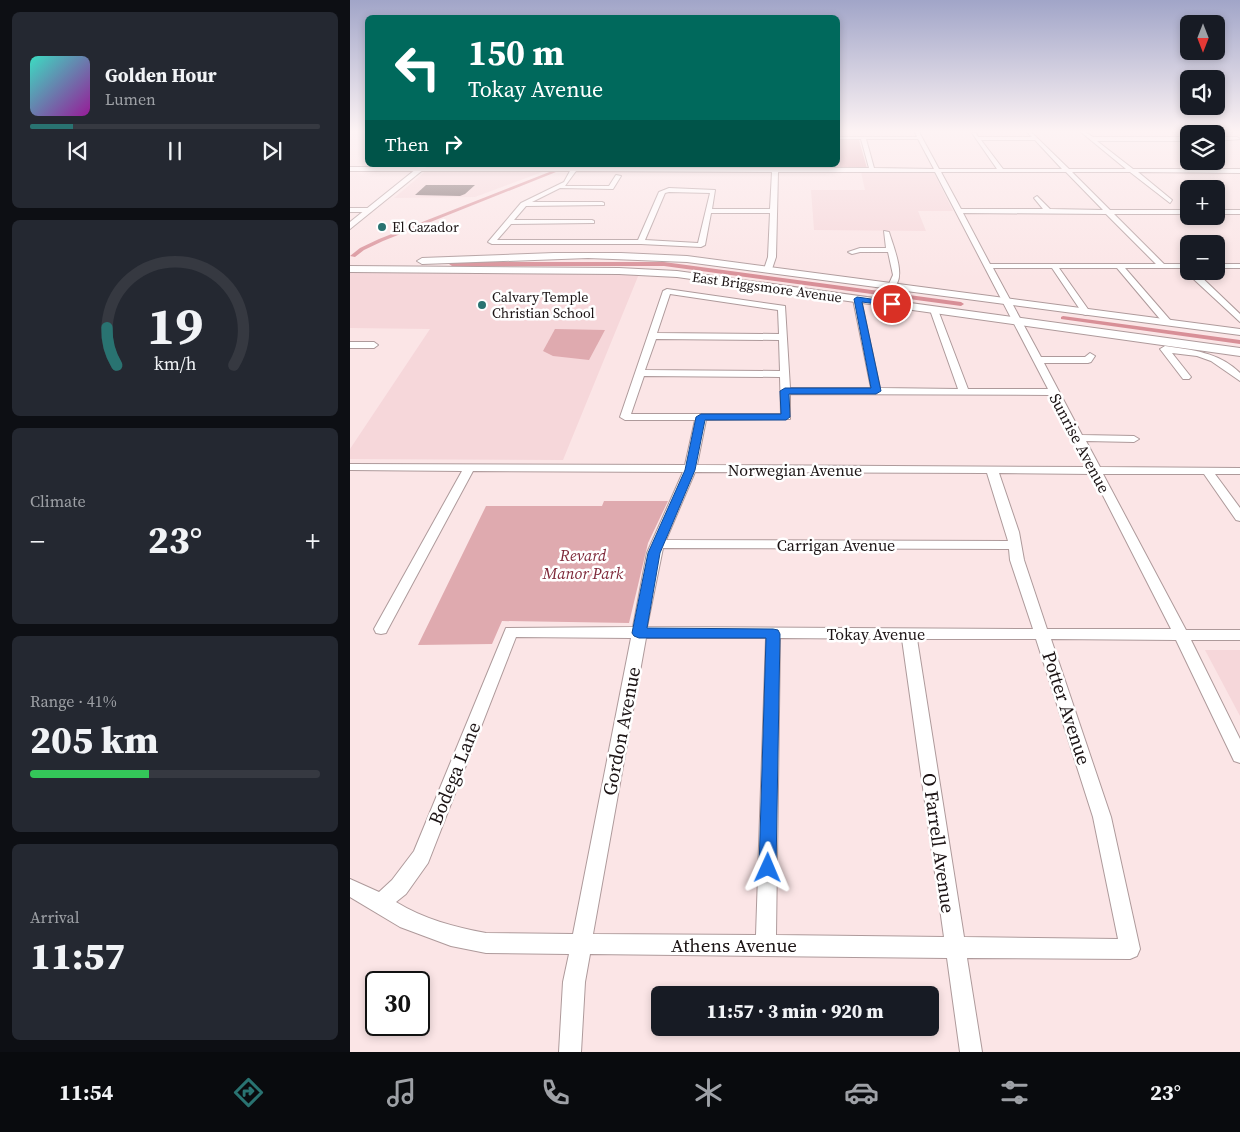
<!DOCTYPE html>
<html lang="en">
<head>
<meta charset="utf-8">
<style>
  body { margin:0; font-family:"Source Serif 4",serif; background:#242831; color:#f1f3f6; height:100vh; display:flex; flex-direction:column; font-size:19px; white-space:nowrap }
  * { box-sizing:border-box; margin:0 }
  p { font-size:16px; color:#9ea1a6 }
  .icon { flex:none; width:28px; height:28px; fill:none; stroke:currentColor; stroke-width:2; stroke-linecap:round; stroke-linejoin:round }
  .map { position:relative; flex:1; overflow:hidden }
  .side { display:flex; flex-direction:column; gap:12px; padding:12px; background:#0d0f14; width:350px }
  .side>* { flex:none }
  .banner { position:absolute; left:15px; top:15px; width:475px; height:152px; border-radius:8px; box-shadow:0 2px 8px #0003; background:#00695c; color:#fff; overflow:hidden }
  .needle { width:32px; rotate:180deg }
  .tools { position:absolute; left:830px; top:15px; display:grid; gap:10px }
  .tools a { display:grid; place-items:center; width:45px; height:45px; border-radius:8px; background:#171b24; box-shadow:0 2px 8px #0003; font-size:25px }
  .speed { position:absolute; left:15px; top:971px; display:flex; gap:10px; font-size:25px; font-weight:700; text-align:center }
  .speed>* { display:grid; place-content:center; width:65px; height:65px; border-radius:50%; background:#171b24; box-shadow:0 2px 8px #0003; line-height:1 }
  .speed .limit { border:2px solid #111; border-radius:8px; background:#fff; color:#111 }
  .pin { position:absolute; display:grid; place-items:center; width:42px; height:42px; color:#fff; margin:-21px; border:2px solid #fff; border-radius:50%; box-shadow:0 1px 5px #0007 }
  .me { position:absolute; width:55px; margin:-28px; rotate:1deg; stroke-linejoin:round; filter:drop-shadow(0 0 4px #0008) }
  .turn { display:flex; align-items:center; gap:18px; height:105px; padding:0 20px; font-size:22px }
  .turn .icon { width:65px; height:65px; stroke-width:2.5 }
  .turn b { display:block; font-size:35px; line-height:42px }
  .then { display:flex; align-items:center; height:48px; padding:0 20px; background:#0003; gap:10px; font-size:19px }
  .big { font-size:38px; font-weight:800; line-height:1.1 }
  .side .tile { flex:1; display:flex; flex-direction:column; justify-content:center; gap:8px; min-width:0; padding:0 18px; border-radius:8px; background:#242831 }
  .side .dial { align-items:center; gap:0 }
  .dial svg { height:130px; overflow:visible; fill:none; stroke:#363941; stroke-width:7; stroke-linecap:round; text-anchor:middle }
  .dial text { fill:#f1f3f6; stroke:none }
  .song { display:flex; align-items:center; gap:15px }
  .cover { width:60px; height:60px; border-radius:8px; background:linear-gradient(135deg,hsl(170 70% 55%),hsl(300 70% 35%)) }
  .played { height:5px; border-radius:2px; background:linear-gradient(90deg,#297371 15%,#363941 15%) }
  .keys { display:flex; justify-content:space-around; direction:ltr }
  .heat { display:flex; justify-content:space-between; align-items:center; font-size:28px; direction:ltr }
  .charge { height:8px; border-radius:4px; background:linear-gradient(90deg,#34c759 41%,#363941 0) }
  .trip { position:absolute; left:301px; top:986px; width:288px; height:50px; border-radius:8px; background:#171b24; box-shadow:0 2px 8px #0003; font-weight:800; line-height:50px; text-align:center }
  .dock { display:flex; height:80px; justify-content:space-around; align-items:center; background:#090b0e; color:#9ea1a6 }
  .dock .icon { width:35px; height:35px }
  .dock .active { color:#297371 }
  .dock b { font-size:22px; color:#f1f3f6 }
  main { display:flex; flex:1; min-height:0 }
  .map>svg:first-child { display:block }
  .built { fill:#f6d7da }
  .green { fill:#dfaaaf }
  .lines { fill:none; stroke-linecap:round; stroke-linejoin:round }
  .canal { fill:#d88f97; fill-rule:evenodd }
  .building { fill:#6e5c5d }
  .minor-casing { stroke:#ae9a9b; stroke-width:2 }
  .major-casing { stroke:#ae9a9b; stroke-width:2 }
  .minor { fill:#fff; fill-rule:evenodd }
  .major { fill:#fff; fill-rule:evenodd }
  .route { fill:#1a73e8; stroke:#114b97 }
  .poi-dot { fill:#297371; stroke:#fff; stroke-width:2 }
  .labels { text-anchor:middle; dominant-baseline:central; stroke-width:5; stroke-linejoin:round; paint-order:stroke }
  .far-poi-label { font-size:14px; fill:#1c1415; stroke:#fff; text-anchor:start }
  .far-street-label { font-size:14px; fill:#1c1415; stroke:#fff }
  .street-label { font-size:16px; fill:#1c1415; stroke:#fff }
  .park-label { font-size:16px; font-style:italic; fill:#7e2839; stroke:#fff }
  .near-street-label { font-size:19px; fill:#1c1415; stroke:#fff }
</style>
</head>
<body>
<main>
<section class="side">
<div class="tile">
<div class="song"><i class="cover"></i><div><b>Golden Hour</b><p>Lumen</p></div></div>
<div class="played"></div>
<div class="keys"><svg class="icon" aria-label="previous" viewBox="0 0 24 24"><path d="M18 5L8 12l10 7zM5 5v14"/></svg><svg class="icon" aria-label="pause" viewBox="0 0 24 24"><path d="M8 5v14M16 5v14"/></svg><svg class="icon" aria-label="next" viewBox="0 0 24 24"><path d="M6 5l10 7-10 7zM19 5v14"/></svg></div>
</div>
<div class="tile dial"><svg viewBox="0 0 100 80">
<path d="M14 69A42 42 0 1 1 86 69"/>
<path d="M14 69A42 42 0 0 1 8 46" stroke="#297371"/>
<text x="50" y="56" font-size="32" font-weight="700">19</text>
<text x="50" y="72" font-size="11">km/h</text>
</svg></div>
<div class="tile"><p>Climate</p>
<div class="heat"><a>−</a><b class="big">23°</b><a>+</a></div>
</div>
<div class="tile"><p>Range · 41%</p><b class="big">205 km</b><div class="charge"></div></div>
<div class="tile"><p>Arrival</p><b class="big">11:57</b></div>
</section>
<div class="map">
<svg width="890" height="1052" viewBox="0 0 890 1052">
  <rect width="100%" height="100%" fill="#fbe5e6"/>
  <g class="built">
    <polygon points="77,170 195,171 125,197 44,198"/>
    <polygon points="511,172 584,173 603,211 568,211 576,231 464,230 461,190 515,190"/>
    <polygon points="0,271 289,274 213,460 0,459 0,449 80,329 0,328"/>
    <polygon points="855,650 890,650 890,716"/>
  </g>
  <g class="green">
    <polygon points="488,139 509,140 517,168 462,167 462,165 488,165"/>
    <polygon points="205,329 255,330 239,360 203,356 193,351"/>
    <polygon points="254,501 318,501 298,543 279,623 152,621 142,644 68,645 136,506 252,506"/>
  </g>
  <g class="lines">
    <g class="canal">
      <polygon points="218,165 225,165 215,168 213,167"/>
      <polygon points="202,171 206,172 33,241 14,250 5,257 0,256 10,248 29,239"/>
      <polygon points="314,262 611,302 614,304 611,306 314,266 102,266 99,264 102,262"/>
      <polygon points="713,316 890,340 890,344 711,319 711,317"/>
    </g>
  </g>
  <polygon class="building" points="76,185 125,185 115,194 110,196 65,195"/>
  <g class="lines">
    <g class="minor-casing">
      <g id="minor">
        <path d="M565,132H569L589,169H647L622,133H626L628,137H682L677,132H681L719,169H776L731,132H735L743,137H839V141H747L783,169H890V173L788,172L822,200L820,203L780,172H722L760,210H839V214H764L814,264H839V268H775L821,321V325H815L767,268H709L740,312L736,315L733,314L702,268H643L691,357H735L740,353L745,356L741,362L738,363H694L732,435L784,436L789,439L784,442L736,441L750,467L890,468V474H865L890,508V521L886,520L854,474H753L836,630H890V640H841L890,739V763L884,761L826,640L701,639L761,817L790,949L787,956L780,959L617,958L632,1052H610L597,958L240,954L235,982L231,1052H209L213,982L219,954L136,953L101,946L50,927L0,897V879L29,892L42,880L64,851L156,628L283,627L297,553L333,472L123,471L38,629L36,633L31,634L26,633L24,629L112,471L0,470V464L335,465L345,420H275L270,417L313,291L317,289L435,306L440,388H521L503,299L507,297L511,299L530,388L608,389L580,310L584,308L588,310L618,389H698L585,172H428L426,257L422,269L418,271L414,269L418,257L420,213H361L355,245L351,247L291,244H142L138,242L171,203L214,182L220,171H0V167L519,168L511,139H488V137H567ZM516,139H568L584,169L524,168ZM631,140H685L712,169H653ZM226,171L422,172L420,209H362L365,190L319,188L309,192L288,240H147L161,224L244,223V221L242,220H164L176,206L254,205V203L252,202H182L210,188L263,189L271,176L266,175L259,186H215ZM591,172H716L753,210L700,209L687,196L684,198L693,209H611ZM319,192L360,193L348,243L295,240L315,193ZM613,213L756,214L806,264H640ZM320,294L428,310L429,334L307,333ZM306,339L429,340L430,371L295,370ZM294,376L430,377L431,414H281ZM440,394L701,395L738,467L347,465L356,420L440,419ZM345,472L637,473L658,541L316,540ZM649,473L742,474L821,629H697L674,560L669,532ZM313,548L659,549L660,560L683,629L297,627ZM166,637L281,638L223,934L136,933C104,927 74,919 46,902L56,894L78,863ZM296,638H416L406,935L243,934ZM430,638L552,639L594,937L426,935ZM567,639H686L743,817L768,939L614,937Z"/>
        <polygon points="866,137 887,137 890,139 866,141"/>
        <polygon points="0,208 19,208 22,210 19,212 0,212"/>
        <rect x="866" y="210" width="24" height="4"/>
        <path d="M534,231L539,232C543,246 558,280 542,288L538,286L543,275L538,252H510L502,254L498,252L510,248H536Z"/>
        <rect x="866" y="264" width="24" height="4"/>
        <polygon points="839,269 839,271 845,271 890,314 890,322 837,273 836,271"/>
        <polygon points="0,342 24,342 28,345 24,348 0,348"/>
        <path d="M815,346C842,350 869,352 890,373V381L861,361L847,356L822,353L841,377L839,379H833L810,349Z"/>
      </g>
    </g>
    <g class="major-casing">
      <g id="major">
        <polygon points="71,165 79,165 0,229 0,222"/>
        <polygon points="204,253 271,253 337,256 890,329 890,335 337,262 238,258 72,264 67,261 72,258"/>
        <polygon points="0,266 269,268 327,271 890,348 890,356 327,277 269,274 0,272"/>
      </g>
    </g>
    <use href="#minor" class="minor"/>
    <use href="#major" class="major"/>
  </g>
  <linearGradient id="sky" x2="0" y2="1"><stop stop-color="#a1a5c8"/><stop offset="0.47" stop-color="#fdf3f4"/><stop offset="1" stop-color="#fdf3f4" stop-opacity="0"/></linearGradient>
  <rect width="890" height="279" fill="url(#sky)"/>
  <polygon class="route" points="507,297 542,302 546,304 542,306 512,302 531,391 526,394 439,394 440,417 436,420 355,420 345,470 310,553 297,628 423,629 428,630 430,634 426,868 424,873 418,876 411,873 409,868 416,638 289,638 284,636 282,633 298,553 335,470 346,417 351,414 431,414 430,391 435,388 521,388 504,299"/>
  <g class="poi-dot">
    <circle cx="32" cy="227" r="5"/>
    <circle cx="132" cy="305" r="5"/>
  </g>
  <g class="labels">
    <g class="far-poi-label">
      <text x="42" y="227">El Cazador</text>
      <text x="142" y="297">Calvary Temple<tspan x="142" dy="16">Christian School</tspan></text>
    </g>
    <g class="far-street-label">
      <text transform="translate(417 287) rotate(8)">East Briggsmore Avenue</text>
    </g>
    <g class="street-label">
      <text transform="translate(730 443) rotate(62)">Sunrise Avenue</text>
      <text x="445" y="470">Norwegian Avenue</text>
      <text x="486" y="545">Carrigan Avenue</text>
      <text x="526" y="634">Tokay Avenue</text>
    </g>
    <g class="park-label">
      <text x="233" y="555">Revard<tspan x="233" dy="18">Manor Park</tspan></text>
    </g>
    <g class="near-street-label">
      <text transform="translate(717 708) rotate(72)">Potter Avenue</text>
      <text transform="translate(271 731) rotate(-79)">Gordon Avenue</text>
      <text transform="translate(104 773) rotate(-68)">Bodega Lane</text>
      <text transform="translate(589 843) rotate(82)">O Farrell Avenue</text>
      <text x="384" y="945">Athens Avenue</text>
    </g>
  </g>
</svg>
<div class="tools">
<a><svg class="needle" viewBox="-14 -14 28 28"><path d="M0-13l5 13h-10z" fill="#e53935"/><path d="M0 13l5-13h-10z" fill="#9ea1a6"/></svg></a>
<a><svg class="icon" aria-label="sound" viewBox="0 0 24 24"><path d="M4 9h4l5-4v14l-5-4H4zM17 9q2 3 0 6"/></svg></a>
<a><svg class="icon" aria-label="layers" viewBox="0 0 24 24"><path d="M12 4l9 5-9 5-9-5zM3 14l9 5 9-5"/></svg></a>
<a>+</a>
<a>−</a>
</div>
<div class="speed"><div class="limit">30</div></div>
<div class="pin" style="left:542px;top:304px;background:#d93025"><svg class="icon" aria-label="arrive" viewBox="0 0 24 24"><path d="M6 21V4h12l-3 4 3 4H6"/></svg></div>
<svg class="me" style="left:418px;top:868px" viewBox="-20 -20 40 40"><path d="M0-17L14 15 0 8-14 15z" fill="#1a73e8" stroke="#fff" stroke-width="4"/></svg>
<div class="trip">11:57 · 3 min · 920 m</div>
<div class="banner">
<div class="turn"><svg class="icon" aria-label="left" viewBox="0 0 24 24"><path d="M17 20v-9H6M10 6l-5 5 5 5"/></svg><div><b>150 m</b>Tokay Avenue</div></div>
<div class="then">Then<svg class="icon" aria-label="right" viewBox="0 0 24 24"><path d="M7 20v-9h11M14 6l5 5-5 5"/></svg></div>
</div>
</div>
</main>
<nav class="dock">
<b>11:54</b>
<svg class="icon active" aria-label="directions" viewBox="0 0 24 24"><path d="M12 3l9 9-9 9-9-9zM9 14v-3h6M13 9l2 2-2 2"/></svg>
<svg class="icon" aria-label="music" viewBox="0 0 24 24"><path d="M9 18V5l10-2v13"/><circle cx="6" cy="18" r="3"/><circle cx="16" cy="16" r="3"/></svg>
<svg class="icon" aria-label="phone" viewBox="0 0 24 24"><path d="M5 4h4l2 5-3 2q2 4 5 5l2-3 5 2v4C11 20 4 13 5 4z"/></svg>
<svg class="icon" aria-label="climate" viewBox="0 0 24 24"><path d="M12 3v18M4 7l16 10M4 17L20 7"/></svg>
<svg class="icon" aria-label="car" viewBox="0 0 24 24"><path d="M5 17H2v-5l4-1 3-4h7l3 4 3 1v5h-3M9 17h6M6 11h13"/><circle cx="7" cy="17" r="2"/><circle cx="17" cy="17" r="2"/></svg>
<svg class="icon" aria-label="filters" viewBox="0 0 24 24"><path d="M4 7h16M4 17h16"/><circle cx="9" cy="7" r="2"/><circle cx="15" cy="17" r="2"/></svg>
<b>23°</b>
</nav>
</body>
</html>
